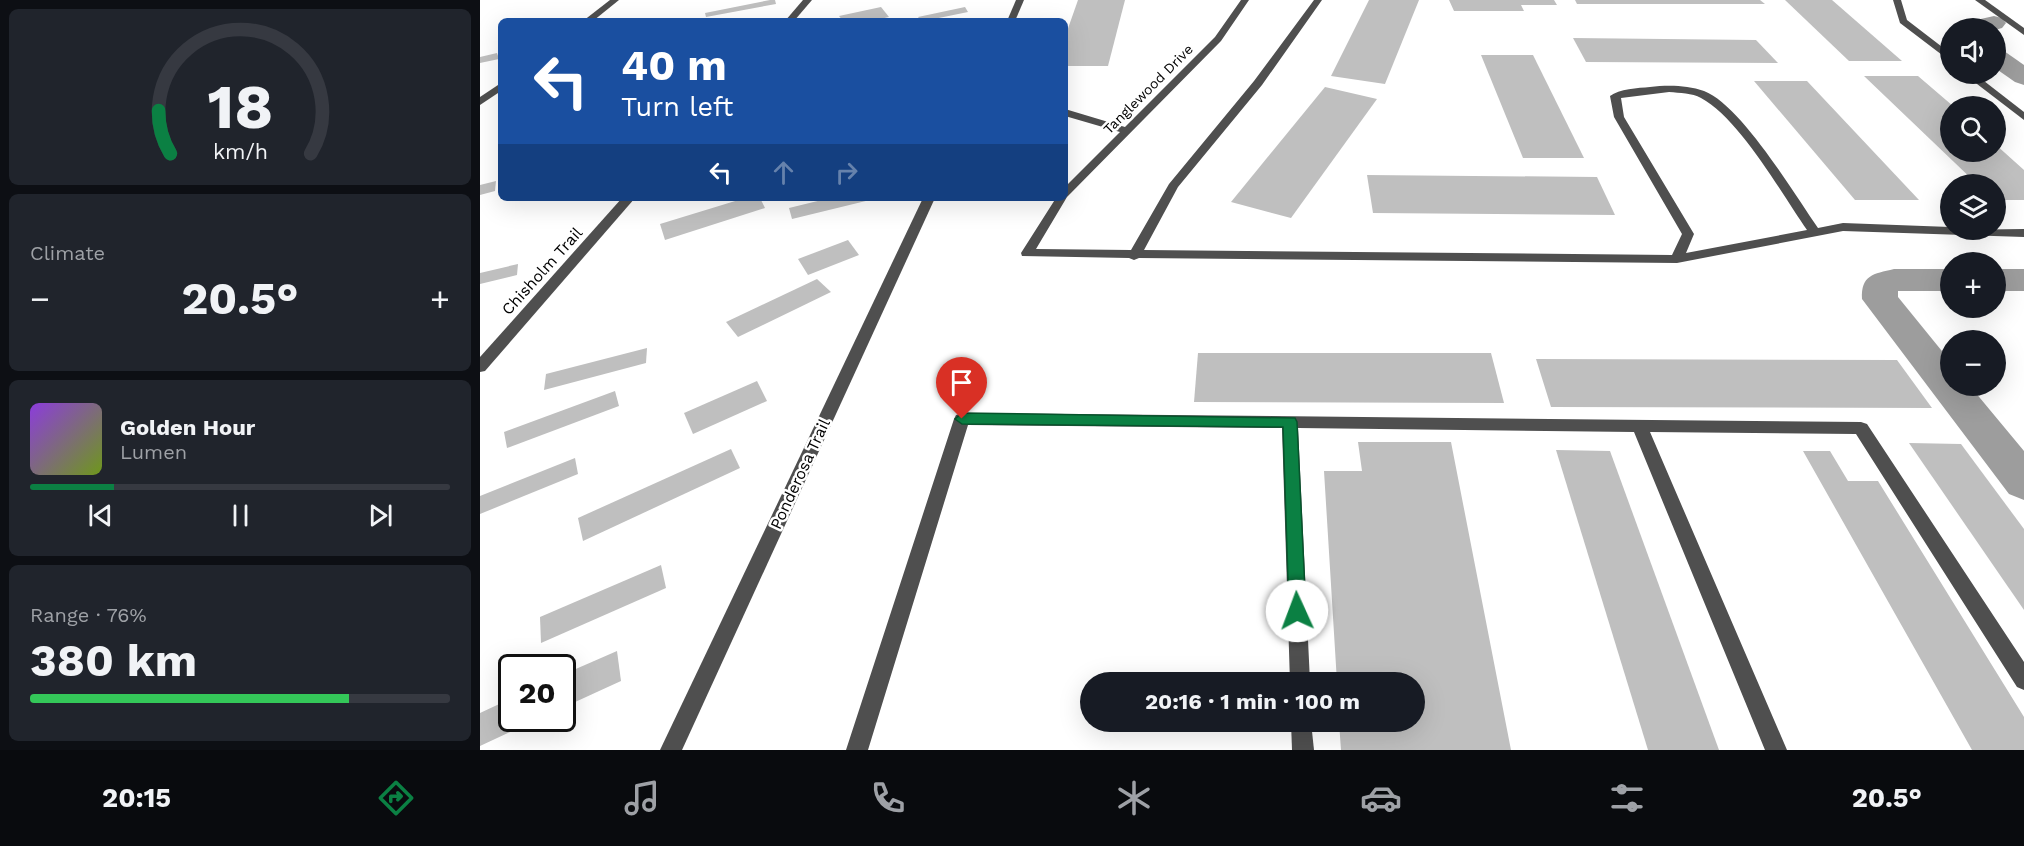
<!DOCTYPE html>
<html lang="en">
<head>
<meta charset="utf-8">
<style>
  body { margin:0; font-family:"Work Sans",sans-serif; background:#20242c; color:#f1f3f6; height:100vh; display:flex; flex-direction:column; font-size:22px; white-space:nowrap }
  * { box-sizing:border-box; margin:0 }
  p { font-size:20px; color:#9ea1a6 }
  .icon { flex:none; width:33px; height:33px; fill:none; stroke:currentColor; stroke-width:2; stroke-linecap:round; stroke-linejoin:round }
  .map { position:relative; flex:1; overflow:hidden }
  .panel { display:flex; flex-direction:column; gap:9px; padding:9px; background:#0d0f14; width:480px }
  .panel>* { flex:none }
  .top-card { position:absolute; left:18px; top:18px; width:570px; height:183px; border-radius:9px; box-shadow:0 6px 24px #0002; background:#1a4fa0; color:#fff; overflow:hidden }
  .tools { position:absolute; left:1460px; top:18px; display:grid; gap:12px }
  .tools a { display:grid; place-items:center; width:66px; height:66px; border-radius:50%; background:#171b24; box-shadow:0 6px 24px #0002; font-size:30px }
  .speed { position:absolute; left:18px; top:654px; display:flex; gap:12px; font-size:30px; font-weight:700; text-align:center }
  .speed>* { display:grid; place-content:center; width:78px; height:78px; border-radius:50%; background:#171b24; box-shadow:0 6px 24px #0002; line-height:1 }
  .speed .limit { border:3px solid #111; border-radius:9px; background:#fff; color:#111 }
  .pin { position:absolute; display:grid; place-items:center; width:51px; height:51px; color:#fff; margin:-62px -26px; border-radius:50% 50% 50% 0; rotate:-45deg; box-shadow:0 0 6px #0007 }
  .pin .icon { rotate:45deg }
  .me { position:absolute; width:66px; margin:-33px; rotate:358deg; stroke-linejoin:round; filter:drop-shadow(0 0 4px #0008) }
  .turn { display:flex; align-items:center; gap:21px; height:126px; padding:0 24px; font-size:27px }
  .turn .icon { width:78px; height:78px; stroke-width:2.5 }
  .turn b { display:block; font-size:42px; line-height:51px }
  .lanes { display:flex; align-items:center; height:57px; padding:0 24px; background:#0003; justify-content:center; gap:30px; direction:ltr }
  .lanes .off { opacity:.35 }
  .big { font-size:45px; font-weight:700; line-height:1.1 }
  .panel .widget { flex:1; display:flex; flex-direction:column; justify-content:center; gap:9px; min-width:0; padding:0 21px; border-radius:9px; background:#20242c }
  .panel .dial { align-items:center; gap:0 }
  .dial svg { height:156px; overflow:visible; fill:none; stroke:#363941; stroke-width:7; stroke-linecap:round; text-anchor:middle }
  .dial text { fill:#f1f3f6; stroke:none }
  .song { display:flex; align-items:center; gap:18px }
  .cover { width:72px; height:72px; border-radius:9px; background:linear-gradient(135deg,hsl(270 70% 55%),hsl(80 70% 35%)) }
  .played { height:6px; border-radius:3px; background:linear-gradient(90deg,#0b8043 20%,#363941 20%) }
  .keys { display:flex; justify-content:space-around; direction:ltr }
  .heat { display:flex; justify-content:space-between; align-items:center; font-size:33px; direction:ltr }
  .charge { height:9px; border-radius:4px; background:linear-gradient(90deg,#34c759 76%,#363941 0) }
  .trip { position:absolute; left:600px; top:672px; width:345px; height:60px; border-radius:30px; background:#171b24; box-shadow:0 6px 24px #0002; font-weight:700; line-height:60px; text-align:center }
  .tabs { display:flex; height:96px; justify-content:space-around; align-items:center; background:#090b0e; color:#9ea1a6 }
  .tabs .icon { width:42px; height:42px }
  .tabs .on { color:#0b8043 }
  .tabs b { font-size:27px; color:#f1f3f6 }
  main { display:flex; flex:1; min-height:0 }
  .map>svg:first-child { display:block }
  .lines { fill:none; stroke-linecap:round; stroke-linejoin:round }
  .canal { fill:#9d9d9d; fill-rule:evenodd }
  .building { fill:#bfbfbf }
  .minor { fill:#4f4f4f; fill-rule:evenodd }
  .route { fill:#0b8043; stroke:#07532c; stroke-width:1.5 }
  .labels { text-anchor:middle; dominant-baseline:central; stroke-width:5; stroke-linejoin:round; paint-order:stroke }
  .far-street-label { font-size:14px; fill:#000; stroke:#fff }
  .street-label { font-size:16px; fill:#000; stroke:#fff }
</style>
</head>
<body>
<main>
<section class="panel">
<div class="widget dial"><svg viewBox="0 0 100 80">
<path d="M14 69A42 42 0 1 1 86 69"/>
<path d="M14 69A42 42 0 0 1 8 47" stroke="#0b8043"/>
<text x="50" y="56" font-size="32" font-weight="700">18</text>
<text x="50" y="72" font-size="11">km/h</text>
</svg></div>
<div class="widget"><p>Climate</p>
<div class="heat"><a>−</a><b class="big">20.5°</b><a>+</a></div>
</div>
<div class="widget">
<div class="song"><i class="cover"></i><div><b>Golden Hour</b><p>Lumen</p></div></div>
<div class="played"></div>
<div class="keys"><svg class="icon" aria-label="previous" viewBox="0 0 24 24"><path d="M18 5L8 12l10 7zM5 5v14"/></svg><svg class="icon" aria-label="pause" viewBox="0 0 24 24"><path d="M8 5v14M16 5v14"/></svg><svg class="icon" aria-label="next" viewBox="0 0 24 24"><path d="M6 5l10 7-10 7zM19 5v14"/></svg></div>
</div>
<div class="widget"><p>Range · 76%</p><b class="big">380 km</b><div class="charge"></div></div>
</section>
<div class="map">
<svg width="1544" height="750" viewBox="0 0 1544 750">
  <rect width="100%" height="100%" fill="#fff"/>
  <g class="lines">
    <g class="canal">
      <polygon points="1514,16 1522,18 1526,23 1522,28 1515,30 1479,28 1483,23"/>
      <polygon points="1515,49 1524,51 1544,65 1544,85 1535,82 1515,68"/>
      <path d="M1414,269H1470V291H1418V297L1470,361V386H1490L1544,451V500L1529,494L1382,299C1381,275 1393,274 1414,269Z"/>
      <rect x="1515" y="269" width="29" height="22"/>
    </g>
  </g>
  <g class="building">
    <polygon points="290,0 295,0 296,4 226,17 225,13"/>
    <polygon points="598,0 645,0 628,66 585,66 585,37"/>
    <polygon points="889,0 939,0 905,84 851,76"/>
    <polygon points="969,0 1074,0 1077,5 1041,5 1044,11 974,11"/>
    <polygon points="1095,0 1280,0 1285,4 1097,4"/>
    <polygon points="1305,0 1352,0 1422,61 1369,61"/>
    <polygon points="401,7 409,17 391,21 363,21 359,16"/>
    <polygon points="485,7 488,12 444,21 441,21 438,17"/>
    <polygon points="1093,38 1276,40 1298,63 1106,62"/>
    <polygon points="17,53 19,59 0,63 0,57"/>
    <polygon points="1001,55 1053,55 1104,158 1043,158"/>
    <polygon points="1384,76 1438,76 1473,106 1470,106 1470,152 1515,152 1515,144 1544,170 1544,200 1515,200 1515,184 1497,184"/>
    <polygon points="1274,81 1327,81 1439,200 1375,200"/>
    <polygon points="845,87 897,99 811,218 751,202"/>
    <polygon points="887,175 1117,177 1135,215 893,213"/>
    <polygon points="16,181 15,191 0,195 0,185"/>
    <polygon points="265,198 280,198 285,208 185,240 180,224"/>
    <polygon points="350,198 394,199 312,219 309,208"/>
    <polygon points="368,240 379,255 328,275 318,259"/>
    <polygon points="38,264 37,275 0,284 0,273"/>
    <polygon points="337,279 351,292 258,337 246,322"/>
    <polygon points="167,348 166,363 64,390 66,374"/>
    <polygon points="718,353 1011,353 1024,403 714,402"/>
    <polygon points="1056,359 1417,360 1452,408 1071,407"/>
    <polygon points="277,381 287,401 213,434 204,413"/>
    <polygon points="135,391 139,406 27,448 24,432"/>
    <polygon points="878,442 971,442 1031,750 861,750 859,722 934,722 934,682 857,682 844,471 882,471"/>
    <polygon points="1429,443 1481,444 1544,529 1544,610"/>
    <polygon points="251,449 260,468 103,541 98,518"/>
    <polygon points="1076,450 1130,451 1239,750 1168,750"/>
    <polygon points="1323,451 1350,451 1368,481 1398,481 1544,717 1544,750 1492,750"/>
    <polygon points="95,458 98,474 0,514 0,496"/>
    <polygon points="181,565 186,588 61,643 60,617"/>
    <polygon points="137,651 141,681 82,708 82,675"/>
    <polygon points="32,698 32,718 60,718 0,746 0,713"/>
  </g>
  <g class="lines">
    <g class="minor">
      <polygon points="130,0 139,0 113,21 103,21"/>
      <polygon points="323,0 332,0 314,21 305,21"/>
      <polygon points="536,0 544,0 535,21 527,21"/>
      <path d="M761,0H769L741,41L587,197L556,249L651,250L689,184L774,81L834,0H842L782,85L698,187L664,250L1192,255L1202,234L1134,117L1130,96C1139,89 1158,88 1170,87C1187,85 1207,85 1224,91C1261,105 1315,195 1338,228L1363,223L1470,227V230L1544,229V237L1363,231L1197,263L659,258L654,260L649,258L542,256L541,253L576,198H585V187L640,132L585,116V109L645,127L735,37ZM1189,92C1200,93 1212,93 1221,98C1259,118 1302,194 1327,230L1206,253L1214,234L1144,117L1141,98Z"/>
      <polygon points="1413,0 1421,0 1427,20 1470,53 1470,61 1420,23"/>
      <polygon points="1495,0 1505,0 1544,28 1544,35"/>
      <polygon points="1484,74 1495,74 1544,112 1544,120"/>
      <polygon points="21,83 21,91 0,105 0,97"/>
      <polygon points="142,198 155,198 5,371 0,372 0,357"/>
      <polygon points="443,198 455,198 202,750 180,750"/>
      <polygon points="482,413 1381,422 1387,424 1544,662 1544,690 1537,687 1376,434 1170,432 1307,750 1285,750 1154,432 818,428 830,682 810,682 802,428 488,425 388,750 366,750 474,419 476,415"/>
      <polygon points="811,722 831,722 834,750 812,750"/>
    </g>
  </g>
  <polygon class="route" points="482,413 815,418 817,422 826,611 823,617 817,619 811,617 809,611 803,427 482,424 475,419"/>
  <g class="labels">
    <g class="far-street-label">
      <text transform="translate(668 89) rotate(-45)">Tanglewood Drive</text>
    </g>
    <g class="street-label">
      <text transform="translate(62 271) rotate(-48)">Chisholm Trail</text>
      <text transform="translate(320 474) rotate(-65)">Ponderosa Trail</text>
    </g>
  </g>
</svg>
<div class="tools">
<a><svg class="icon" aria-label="sound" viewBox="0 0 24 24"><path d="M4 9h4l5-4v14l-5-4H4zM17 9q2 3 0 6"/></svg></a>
<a><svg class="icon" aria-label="search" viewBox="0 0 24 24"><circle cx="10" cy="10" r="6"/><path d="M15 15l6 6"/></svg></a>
<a><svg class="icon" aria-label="layers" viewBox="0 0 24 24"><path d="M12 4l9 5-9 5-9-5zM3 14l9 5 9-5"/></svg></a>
<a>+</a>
<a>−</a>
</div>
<div class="speed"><div class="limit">20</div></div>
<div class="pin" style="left:482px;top:419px;background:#d93025"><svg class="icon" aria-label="arrive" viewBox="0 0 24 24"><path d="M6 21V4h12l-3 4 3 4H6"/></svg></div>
<svg class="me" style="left:817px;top:611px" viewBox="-20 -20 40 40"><circle r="19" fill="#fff"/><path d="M0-13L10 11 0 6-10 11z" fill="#0b8043"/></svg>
<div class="trip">20:16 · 1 min · 100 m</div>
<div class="top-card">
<div class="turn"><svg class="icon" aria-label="left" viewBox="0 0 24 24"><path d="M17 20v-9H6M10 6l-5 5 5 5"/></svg><div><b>40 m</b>Turn left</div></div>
<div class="lanes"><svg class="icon" aria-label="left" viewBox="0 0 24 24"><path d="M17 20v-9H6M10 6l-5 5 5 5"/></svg><svg class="icon off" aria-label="ahead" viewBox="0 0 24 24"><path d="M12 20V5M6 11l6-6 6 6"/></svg><svg class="icon off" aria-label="right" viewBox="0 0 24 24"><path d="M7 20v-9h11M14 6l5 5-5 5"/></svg></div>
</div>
</div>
</main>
<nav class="tabs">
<b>20:15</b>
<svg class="icon on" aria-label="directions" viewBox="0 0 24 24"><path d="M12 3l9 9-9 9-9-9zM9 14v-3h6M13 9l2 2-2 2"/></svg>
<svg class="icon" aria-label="music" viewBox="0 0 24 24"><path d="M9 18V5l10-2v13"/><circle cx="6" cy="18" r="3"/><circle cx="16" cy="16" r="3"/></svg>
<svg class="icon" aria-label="phone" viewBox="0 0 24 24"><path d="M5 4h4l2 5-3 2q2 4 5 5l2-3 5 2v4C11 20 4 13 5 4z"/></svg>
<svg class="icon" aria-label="climate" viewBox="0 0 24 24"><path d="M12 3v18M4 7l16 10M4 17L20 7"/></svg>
<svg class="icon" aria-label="car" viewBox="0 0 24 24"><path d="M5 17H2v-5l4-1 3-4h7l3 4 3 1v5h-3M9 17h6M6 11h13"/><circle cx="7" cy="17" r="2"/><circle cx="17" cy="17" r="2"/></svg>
<svg class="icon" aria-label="filters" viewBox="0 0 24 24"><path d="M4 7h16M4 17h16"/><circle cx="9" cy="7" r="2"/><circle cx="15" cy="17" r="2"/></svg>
<b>20.5°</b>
</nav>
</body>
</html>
